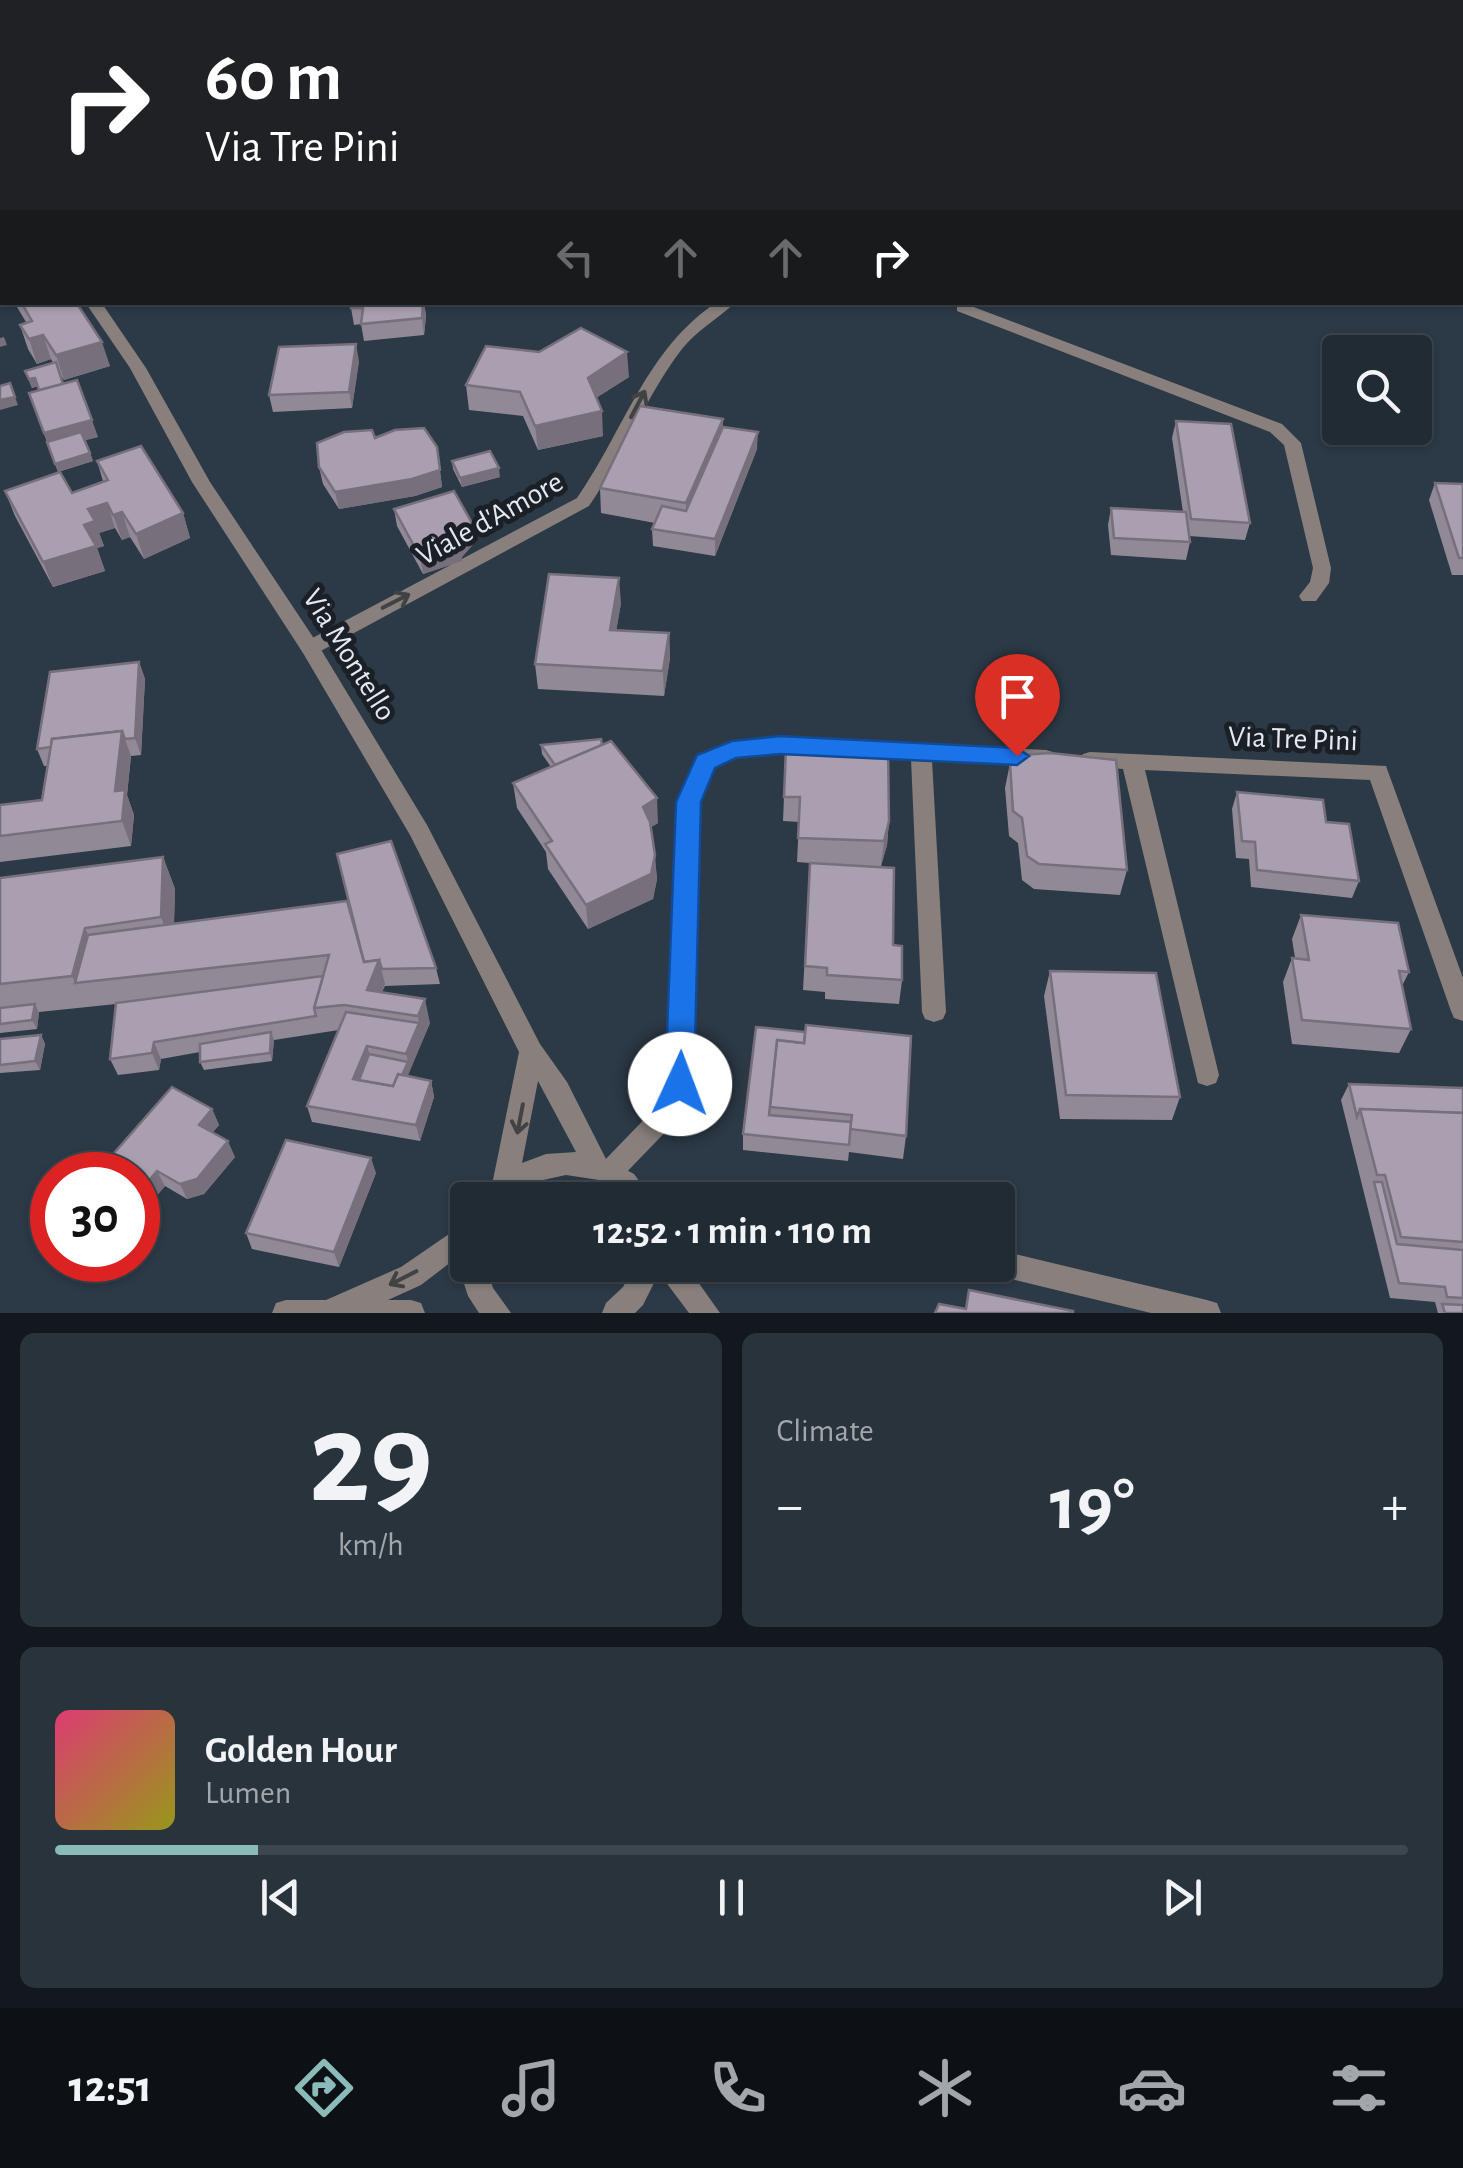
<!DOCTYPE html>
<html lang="en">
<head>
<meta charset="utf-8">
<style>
  body { margin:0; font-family:"Alegreya Sans",sans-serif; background:#29333c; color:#f1f3f6; height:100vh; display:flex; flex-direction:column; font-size:38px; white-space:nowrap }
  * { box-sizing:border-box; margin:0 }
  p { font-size:32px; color:#a2a7ac }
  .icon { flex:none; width:55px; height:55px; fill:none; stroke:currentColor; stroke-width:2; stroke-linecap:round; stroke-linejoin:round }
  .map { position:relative; height:1313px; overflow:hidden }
  .details { display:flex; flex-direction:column; gap:20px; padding:20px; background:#12181d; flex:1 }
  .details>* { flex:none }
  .top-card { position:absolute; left:0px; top:0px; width:1465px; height:305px; box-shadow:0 2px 8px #0004,0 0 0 2px #3e474f; background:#202124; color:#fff; overflow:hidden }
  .fabs { position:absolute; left:1322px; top:335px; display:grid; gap:20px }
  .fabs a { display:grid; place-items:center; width:110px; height:110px; border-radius:10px; background:#212b34; box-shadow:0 2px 8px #0004,0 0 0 2px #3e474f; font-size:50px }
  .speed { position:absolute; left:30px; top:1152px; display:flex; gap:20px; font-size:50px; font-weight:700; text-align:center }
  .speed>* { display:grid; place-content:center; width:130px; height:130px; border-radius:50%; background:#212b34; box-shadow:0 2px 8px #0004,0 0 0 2px #3e474f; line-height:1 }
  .speed .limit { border:15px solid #d22; background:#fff; color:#111 }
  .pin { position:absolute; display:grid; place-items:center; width:85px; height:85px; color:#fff; margin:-102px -42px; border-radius:50% 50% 50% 0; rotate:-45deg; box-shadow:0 0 10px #0007 }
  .pin .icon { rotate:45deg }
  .me { position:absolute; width:110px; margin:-55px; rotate:2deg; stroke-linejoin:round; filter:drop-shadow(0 0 8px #0008) }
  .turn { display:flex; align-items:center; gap:35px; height:210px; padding:0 40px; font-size:45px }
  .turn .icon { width:130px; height:130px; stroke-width:2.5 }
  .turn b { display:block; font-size:70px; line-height:85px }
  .lanes { display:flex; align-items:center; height:95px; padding:0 40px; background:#0003; justify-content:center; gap:50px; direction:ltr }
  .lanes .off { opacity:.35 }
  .big { font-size:75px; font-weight:700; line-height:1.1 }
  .details .card { flex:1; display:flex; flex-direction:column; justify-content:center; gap:15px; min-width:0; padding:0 35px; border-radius:15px; background:#29333c }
  .details .dial { align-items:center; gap:0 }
  .dial b { font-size:130px; line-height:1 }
  .song { display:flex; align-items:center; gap:30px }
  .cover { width:120px; height:120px; border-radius:15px; background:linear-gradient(135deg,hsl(340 70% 55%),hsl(60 70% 35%)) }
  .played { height:10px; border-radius:5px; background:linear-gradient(90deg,#8bbbb9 15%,#3e474f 15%) }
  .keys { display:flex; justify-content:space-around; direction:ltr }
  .heat { display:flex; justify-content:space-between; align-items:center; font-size:55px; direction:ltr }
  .details .tiles { flex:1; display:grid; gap:20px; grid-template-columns:1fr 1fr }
  .card:last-child { grid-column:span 2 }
  .trip { position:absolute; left:450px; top:1182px; width:565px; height:100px; border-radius:10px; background:#212b34; box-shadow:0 2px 8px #0004,0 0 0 2px #3e474f; font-weight:700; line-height:100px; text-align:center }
  .menu { display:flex; height:160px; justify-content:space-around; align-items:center; background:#0d1115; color:#a2a7ac }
  .menu .icon { width:70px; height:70px }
  .menu .current { color:#8bbbb9 }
  .menu b { font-size:45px; color:#f1f3f6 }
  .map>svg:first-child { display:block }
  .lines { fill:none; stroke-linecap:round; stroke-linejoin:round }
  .minor { fill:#89807d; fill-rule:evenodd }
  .tertiary { fill:#89807d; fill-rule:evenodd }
  .wall { fill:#928997 }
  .shaded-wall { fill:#776f7b }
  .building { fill:#aa9fb0; stroke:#776f7b; stroke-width:2.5 }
  .oneway { stroke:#414244 }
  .route { fill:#1a73e8; stroke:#114b97; stroke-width:2.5 }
  .labels { text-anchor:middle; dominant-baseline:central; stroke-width:10; stroke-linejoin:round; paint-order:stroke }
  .street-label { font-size:30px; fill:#e2eaf2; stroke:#1a2025 }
</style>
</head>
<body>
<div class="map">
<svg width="1463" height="1313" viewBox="0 0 1463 1313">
  <rect width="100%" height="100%" fill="#2c3946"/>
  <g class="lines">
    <g class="minor">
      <rect x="540" y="0" width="12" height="2"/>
      <rect x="787" y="0" width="12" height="2"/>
      <rect x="0" y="58" width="2" height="8"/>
      <rect x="1462" y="59" width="1" height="8"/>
      <path d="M717,302H736C718,319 697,330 682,349C645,397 624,456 589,506L317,653H303L300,648L303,643L577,498C624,431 646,349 717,302Z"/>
      <polygon points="963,303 1282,424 1301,443 1331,568 1329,583 1316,601 1302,601 1299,596 1310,582 1313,568 1284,445 1270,432 957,311 957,305"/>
      <path d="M783,738L831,740L838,742L842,748L838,754L831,756C799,754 735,744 711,770C704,778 702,791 700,801L692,1084L677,1120L619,1180L610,1184L601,1180L597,1172L601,1164L659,1104L668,1084L678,801C693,742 728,738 783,738Z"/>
      <polygon points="860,741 1046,750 1053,752 1057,758 1053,764 1046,766 932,760 946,1012 943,1019 934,1022 925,1019 922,1012 911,759 853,755 849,749 853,743"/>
      <polygon points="1090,752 1386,766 1463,978 1463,1021 1454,1018 1451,1011 1370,780 1145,770 1219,1075 1216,1083 1207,1086 1198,1083 1123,769 1083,766 1079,760 1083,754"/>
      <polygon points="468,1221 468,1249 421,1285 388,1300 411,1300 421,1303 425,1313 272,1313 276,1303 286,1300 326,1300 401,1267"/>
      <polygon points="998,1250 1207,1300 1217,1303 1221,1313 1151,1313 998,1276 988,1272 985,1265 998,1265"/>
    </g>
    <g class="tertiary">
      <rect x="0" y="177" width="2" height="11"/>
      <path d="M85,302H101L146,368L210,482L317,643L427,825L540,1044L567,1082L606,1159L634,1174L653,1200H623L599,1180L566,1175L534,1182L509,1200H477L493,1180L519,1052L410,835L303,653L192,482L130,368ZM538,1081L576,1152L546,1154L522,1163Z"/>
      <polygon points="468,1254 468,1265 486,1265 493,1288 511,1313 479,1313 468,1296 458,1265 462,1256"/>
      <polygon points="635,1265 686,1265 720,1313 689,1313 659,1273 643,1305 635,1313 602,1313 606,1303 623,1287"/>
    </g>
  </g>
  <g class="wall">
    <polygon points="81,0 221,0 219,2 79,2"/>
    <polygon points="340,0 529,0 529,2 344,2"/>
    <polygon points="623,0 687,0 688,2 623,2"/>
    <polygon points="14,302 76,302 110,366 64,380 59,373 63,384 98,437 85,440 93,461 58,472 29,393 39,390 38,386 32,388 25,371 53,363 51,359 37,364 28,349 20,325 26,322"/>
    <polygon points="424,302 426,316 424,335 364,341 361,324 354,325 351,308"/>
    <polygon points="359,361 352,408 273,412 269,395"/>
    <polygon points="629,377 596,398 603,436 538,450 523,416 469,410 466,385"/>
    <polygon points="1176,421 1250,523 1245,540 1189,536 1190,542 1186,560 1111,555 1108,525 1111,508 1183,512 1172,438"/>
    <polygon points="723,427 757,449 715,556 653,546 652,529 655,523 601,513 600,488"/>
    <polygon points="375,438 437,447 442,487 415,496 339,509 323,484 319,467"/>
    <polygon points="97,461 183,513 190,538 144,559 130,537 122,540 115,528 99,533 104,546 97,548 105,571 53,587 15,516 5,491 72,493 103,481"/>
    <polygon points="452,461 500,477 462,487 453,469"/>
    <polygon points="1435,483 1463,484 1463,575 1452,575 1429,500"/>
    <polygon points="394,509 473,525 475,542 462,557 462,561 423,574 397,526"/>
    <polygon points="621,603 616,631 669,633 670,658 664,696 538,689 535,664"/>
    <polygon points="139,662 145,679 141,755 131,756 127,795 134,815 131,846 0,862 0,805 42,800 48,766 44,766 37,749"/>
    <polygon points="541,745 602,745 658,823 651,827 657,879 653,899 588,929 548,869 546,852 517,808 513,783 551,767 542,754"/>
    <polygon points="786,747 889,821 887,845 881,866 893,945 902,980 899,1004 825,999 825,992 803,990 810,863 797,862 799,822 783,821"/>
    <polygon points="1010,763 1127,870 1120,895 1034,889 1022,880 1018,843 1009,836 1005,788"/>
    <polygon points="1237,792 1359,881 1352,898 1251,887 1249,859 1236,858 1232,809"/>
    <polygon points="163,857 175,889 174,924 436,968 440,984 385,986 382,992 430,1023 407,1076 431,1081 434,1097 420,1141 312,1122 307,1106 339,1030 274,1040 272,1061 204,1070 200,1062 200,1052 161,1059 159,1070 118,1075 110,1059 116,1004 39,1012 37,1029 0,1033 0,878"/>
    <polygon points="1301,915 1409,972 1402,986 1411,1029 1399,1053 1292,1044 1283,982 1292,958 1295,958 1292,939"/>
    <polygon points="1050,971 1180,1097 1172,1120 1060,1119 1044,996"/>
    <polygon points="756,1027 906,1136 903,1159 849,1152 848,1161 743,1150 743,1134"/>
    <polygon points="41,1035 45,1044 40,1070 0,1073 0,1039"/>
    <polygon points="1349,1084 1463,1088 1463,1313 1438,1313 1435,1302 1390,1298 1341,1100"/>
    <polygon points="212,1109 219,1125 212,1133 235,1157 204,1194 187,1199 165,1186 147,1207 138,1201 138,1175 105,1175 101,1168"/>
    <polygon points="376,1173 339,1267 252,1249 246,1233"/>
  </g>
  <g class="shaded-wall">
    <polygon points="424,302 426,316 424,335 422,318"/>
    <polygon points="43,335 51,359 37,364 29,339"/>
    <polygon points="4,337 7,345 0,347 0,338"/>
    <polygon points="102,342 110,366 64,380 56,355"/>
    <polygon points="356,344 359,361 352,408 349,392"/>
    <polygon points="627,352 629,377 589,402 588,378"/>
    <polygon points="35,378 38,386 32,388 29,379"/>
    <polygon points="15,397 18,405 0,410 0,400"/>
    <polygon points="602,411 603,436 538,450 535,426"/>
    <polygon points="723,419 723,444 687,528 686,503"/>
    <polygon points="92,420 98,437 50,450 44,433"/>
    <polygon points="758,432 757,449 715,556 715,539"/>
    <polygon points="437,447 442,487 415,496 339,509 335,492"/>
    <polygon points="90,453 93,461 58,472 55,464"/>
    <polygon points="499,468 500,477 462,487 460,478"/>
    <polygon points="107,503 115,528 99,533 104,546 97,548 105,571 53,587 43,562 84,525 88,509"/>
    <polygon points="122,512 130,537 122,540 113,515"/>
    <polygon points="183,513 190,538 144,559 136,534"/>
    <polygon points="473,525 475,542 462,557 462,561 423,574 420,557 459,539"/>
    <polygon points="619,578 621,603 612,656 610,630"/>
    <polygon points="669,633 670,658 664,696 663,671"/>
    <polygon points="139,662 145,679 141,755 135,738"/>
    <polygon points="122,731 131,756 127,795 134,815 131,846 122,821 115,791"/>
    <polygon points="657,798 658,823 644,831 643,807"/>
    <polygon points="889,821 887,845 881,866 884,841"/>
    <polygon points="655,855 657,879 653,899 588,929 586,905"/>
    <polygon points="163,857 175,889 173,949 161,917"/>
    <polygon points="85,928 99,959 75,983 86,1007 72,976"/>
    <polygon points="379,960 385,984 375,1009 367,990"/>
    <polygon points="425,999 430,1023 397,1102 395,1094 408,1062 406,1054 419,1023 418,1016"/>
    <polygon points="35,1004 39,1013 37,1029 32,1020"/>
    <polygon points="271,1032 274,1040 272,1061 270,1053"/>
    <polygon points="41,1035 45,1044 40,1070 35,1061"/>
    <polygon points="154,1042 161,1059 159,1070 152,1053"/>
    <polygon points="367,1046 372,1062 361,1088 353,1079"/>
    <polygon points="431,1081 434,1097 420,1141 416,1125"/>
    <polygon points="212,1109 219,1125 206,1141 199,1125"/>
    <polygon points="228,1141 235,1157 204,1194 187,1199 180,1184"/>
    <polygon points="371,1158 376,1173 339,1267 334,1252"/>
    <polygon points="157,1171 165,1186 147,1207 140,1191"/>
  </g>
  <g class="building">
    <polygon points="0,0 38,0 36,2 2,2 2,19 0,21"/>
    <polygon points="81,0 129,0 127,2 79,2"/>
    <polygon points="272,0 294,0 293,2 271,2"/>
    <polygon points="638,0 683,0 680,2 651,2"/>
    <polygon points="738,0 780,0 781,2 738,2"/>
    <polygon points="1198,0 1199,2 1132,2 1132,1"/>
    <polygon points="1283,0 1336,0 1339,2 1284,2"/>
    <polygon points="21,302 76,302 102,342 56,355 43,335 29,339 20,325 32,321"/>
    <polygon points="352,302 423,302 422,318 361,324 363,308 351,308"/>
    <polygon points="581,328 627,352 588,378 602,411 535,426 520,392 466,385 486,346 539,352"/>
    <polygon points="356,344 349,392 269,395 279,347"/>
    <polygon points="56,362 63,384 39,390 35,378 29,379 25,371"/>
    <polygon points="77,380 92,420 44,433 29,393"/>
    <polygon points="10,383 15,397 0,400 0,386"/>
    <polygon points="640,406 723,419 686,503 600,488"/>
    <polygon points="1176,421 1231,424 1250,523 1191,519"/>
    <polygon points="723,427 758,432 715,539 652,529 662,506 686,511"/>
    <polygon points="424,428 437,447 440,470 412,479 335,492 319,467 317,443 344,432 372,430 375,438 395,430"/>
    <polygon points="81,432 90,453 55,464 47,442"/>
    <polygon points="141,446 183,513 136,534 122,512 113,515 107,503 88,509 95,521 84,525 96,546 43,562 5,491 60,472 72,493 108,480 97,461"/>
    <polygon points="490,451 499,468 460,478 452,461"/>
    <polygon points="1435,483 1463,484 1463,558 1459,558"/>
    <polygon points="454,491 473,525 459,539 459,544 420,557 394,509"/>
    <polygon points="1111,508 1186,512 1190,542 1114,538"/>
    <polygon points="549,574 619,578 610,630 669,633 663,671 535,664"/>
    <polygon points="139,662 135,738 125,739 122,731 52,739 51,747 37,749 50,672"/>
    <polygon points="122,731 115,791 125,790 122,821 0,836 0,805 42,800 52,739"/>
    <polygon points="601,739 602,745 555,765 541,745"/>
    <polygon points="611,741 657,798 643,807 650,822 655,855 651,874 586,905 545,844 552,841 513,783"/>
    <polygon points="888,746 889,821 884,841 798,838 800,797 784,797 786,747"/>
    <polygon points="1050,753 1116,760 1127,870 1039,864 1027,856 1022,818 1013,811 1010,763 1022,755"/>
    <polygon points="1237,792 1323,800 1326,822 1349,824 1359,881 1257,870 1255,842 1242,841"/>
    <polygon points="391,841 436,968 382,969 379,960 364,962 337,854"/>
    <polygon points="163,857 161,917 85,928 72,976 0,984 0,878"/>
    <polygon points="810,863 894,868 893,945 902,946 902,980 827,975 827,968 805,966"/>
    <polygon points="347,901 364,962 379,960 367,990 425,999 418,1016 344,1005 314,1008 329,955 75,983 88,935"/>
    <polygon points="1301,915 1398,923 1409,972 1399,971 1411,1029 1302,1020 1292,958 1309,960"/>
    <polygon points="1050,971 1156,973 1180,1097 1066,1095"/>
    <polygon points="323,976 314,1008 316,1016 154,1042 152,1053 110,1059 116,1003"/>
    <polygon points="35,1004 32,1020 0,1024 0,1008"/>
    <polygon points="346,1012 419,1023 406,1054 367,1046 353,1079 393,1086 398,1074 431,1081 416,1125 307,1106"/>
    <polygon points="806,1025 911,1036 906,1136 850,1129 852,1115 770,1107 777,1040 804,1043"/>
    <polygon points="756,1027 805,1032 804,1043 777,1040 769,1115 851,1122 849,1145 743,1134"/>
    <polygon points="271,1032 270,1053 200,1062 200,1044"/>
    <polygon points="41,1035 35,1061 0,1065 0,1039"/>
    <polygon points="369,1054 408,1062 402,1075 398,1074 393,1086 359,1080"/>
    <polygon points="1349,1084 1463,1088 1463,1113 1360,1109 1357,1117"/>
    <polygon points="172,1087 212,1109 199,1125 228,1141 197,1179 180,1184 157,1171 140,1191 138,1190 138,1175 113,1175 101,1168"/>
    <polygon points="1360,1109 1463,1113 1463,1242 1401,1237 1385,1175 1377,1175"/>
    <polygon points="286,1140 371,1158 334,1252 246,1233"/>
    <polygon points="1374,1182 1382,1182 1397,1244 1463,1250 1463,1298 1447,1297 1445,1287 1399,1283"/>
    <polygon points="969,1290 1073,1311 1073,1313 935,1313 939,1304 966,1309"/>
    <polygon points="1442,1304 1463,1305 1463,1313 1445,1313"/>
  </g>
  <defs><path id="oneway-shaft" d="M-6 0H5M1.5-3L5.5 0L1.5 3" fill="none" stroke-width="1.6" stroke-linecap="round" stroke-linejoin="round" transform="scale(2.5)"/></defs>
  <g class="oneway">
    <use href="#oneway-shaft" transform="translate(638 404) rotate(-62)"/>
    <use href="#oneway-shaft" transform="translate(396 601) rotate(-27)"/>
    <use href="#oneway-shaft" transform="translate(520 1119) rotate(101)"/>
    <use href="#oneway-shaft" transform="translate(403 1278) rotate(153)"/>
  </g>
  <polygon class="route" points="780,736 1017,748 1029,756 1017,765 780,754 736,758 715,768 701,802 694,1084 690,1092 680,1096 669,1092 665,1084 676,802 697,755 732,741"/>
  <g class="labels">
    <g class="street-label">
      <text transform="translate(490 519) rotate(-29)">Viale d'Amore</text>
      <text transform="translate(349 655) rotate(58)">Via Montello</text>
      <text transform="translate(1293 739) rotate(2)">Via Tre Pini</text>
    </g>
  </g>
</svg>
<div class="fabs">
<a><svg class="icon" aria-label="search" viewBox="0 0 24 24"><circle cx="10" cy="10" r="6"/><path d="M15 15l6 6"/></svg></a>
</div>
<div class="speed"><div class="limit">30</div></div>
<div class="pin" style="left:1017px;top:756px;background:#d93025"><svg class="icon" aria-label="arrive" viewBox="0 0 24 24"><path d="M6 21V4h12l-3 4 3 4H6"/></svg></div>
<svg class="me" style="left:680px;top:1084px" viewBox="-20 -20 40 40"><circle r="19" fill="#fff"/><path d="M0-13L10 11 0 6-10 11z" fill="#1a73e8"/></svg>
<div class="trip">12:52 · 1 min · 110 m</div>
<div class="top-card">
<div class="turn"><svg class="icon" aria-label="right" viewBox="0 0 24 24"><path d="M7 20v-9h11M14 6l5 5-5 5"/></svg><div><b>60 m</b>Via Tre Pini</div></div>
<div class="lanes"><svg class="icon off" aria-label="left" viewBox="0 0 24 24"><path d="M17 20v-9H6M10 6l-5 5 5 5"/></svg><svg class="icon off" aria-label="ahead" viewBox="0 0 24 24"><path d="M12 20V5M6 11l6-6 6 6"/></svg><svg class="icon off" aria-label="ahead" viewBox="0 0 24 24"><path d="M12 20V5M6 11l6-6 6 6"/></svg><svg class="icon" aria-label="right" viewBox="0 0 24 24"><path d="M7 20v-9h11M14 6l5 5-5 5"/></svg></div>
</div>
</div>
<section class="details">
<div class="tiles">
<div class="card dial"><b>29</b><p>km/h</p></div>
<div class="card"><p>Climate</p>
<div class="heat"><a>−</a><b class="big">19°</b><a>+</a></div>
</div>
<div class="card">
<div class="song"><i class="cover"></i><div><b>Golden Hour</b><p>Lumen</p></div></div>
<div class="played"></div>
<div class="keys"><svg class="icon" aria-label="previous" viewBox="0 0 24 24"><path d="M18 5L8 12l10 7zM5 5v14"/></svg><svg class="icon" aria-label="pause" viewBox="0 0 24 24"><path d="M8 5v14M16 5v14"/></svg><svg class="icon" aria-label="next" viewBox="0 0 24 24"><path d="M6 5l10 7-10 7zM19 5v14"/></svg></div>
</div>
</div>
</section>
<nav class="menu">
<b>12:51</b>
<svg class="icon current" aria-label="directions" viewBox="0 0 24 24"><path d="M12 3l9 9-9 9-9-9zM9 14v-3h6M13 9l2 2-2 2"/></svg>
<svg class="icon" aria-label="music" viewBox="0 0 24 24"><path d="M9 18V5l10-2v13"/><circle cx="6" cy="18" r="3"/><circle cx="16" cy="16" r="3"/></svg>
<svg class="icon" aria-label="phone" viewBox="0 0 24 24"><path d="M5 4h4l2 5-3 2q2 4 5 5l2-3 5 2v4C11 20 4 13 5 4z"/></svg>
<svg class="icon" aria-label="climate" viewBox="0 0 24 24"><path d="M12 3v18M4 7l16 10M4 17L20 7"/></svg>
<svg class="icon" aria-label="car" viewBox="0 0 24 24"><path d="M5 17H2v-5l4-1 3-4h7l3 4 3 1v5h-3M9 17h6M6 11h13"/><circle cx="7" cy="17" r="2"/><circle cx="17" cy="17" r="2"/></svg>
<svg class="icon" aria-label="filters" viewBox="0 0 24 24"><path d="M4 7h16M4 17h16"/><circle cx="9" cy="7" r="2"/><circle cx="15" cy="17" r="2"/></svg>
</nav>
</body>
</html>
